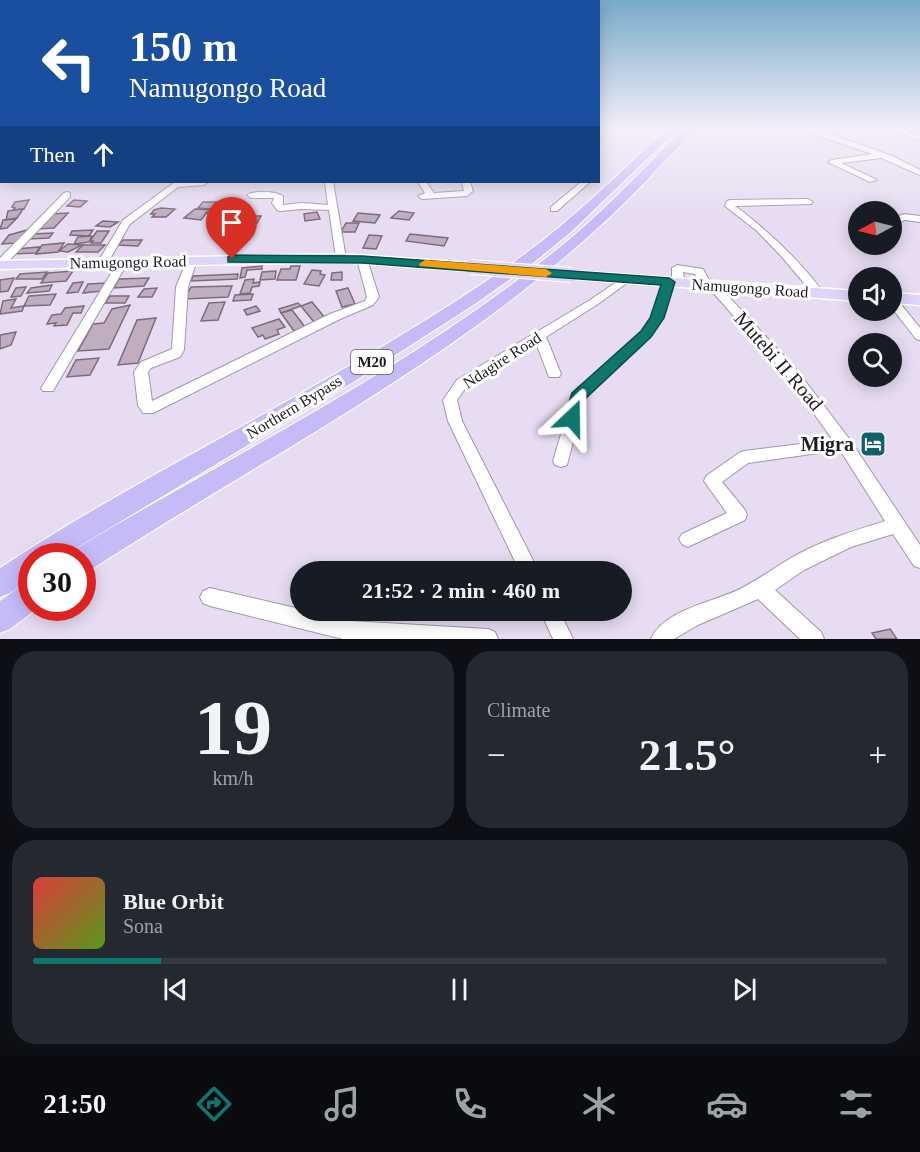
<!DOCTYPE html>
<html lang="en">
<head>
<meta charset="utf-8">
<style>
  body { margin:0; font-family:"Times New Roman",serif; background:#242831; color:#f1f3f6; height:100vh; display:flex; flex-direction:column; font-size:22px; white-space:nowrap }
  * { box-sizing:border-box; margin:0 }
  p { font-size:20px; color:#9ea1a6 }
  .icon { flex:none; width:33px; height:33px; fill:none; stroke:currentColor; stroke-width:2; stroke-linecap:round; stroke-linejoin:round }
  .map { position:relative; height:639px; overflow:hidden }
  .drawer { display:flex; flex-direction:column; gap:12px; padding:12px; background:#0d0f14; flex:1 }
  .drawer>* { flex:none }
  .hud { position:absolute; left:0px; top:0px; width:600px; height:183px; box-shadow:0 3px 15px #0003; background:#1a4fa0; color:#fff; overflow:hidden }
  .needle { width:39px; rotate:263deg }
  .tools { position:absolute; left:848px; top:201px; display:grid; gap:12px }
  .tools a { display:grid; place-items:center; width:54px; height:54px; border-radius:50%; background:#171b24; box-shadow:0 3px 15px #0003; font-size:30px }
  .speed { position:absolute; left:18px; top:543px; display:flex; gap:12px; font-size:30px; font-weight:700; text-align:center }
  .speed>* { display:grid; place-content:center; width:78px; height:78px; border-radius:50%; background:#171b24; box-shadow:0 3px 15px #0003; line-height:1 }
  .speed .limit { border:9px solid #d22; background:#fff; color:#111 }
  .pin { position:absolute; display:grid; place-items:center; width:51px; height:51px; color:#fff; margin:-62px -26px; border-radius:50% 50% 50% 0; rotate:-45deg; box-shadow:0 0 6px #0007 }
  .pin .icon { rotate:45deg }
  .me { position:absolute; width:66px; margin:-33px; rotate:23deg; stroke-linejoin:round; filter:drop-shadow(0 0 4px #0008) }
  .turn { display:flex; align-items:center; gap:21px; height:126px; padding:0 30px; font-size:27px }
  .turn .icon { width:78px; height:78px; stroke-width:2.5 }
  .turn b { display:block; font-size:42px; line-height:51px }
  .then { display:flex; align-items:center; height:57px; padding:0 30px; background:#0003; gap:12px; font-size:22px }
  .big { font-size:45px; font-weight:700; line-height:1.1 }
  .drawer .card { flex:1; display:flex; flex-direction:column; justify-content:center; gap:9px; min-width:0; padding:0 21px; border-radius:24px; background:#242831 }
  .drawer .dial { align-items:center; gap:0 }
  .dial b { font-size:78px; line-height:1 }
  .song { display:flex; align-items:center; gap:18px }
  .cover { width:72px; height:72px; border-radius:9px; background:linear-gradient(135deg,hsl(0 70% 55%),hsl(90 70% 35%)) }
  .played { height:6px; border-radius:3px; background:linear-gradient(90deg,#0f766e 15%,#363941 15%) }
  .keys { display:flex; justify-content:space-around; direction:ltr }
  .heat { display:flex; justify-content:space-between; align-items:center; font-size:33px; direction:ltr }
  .drawer .tiles { flex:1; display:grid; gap:12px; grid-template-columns:1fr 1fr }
  .card:last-child { grid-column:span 2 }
  .trip { position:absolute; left:290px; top:561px; width:342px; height:60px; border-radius:30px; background:#171b24; box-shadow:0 3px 15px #0003; font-weight:700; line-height:60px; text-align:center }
  .tabs { display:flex; height:96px; justify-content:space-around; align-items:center; background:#090b0e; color:#9ea1a6 }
  .tabs .icon { width:42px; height:42px }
  .tabs .on { color:#0f766e }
  .tabs b { font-size:27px; color:#f1f3f6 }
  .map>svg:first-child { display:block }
  .building { fill:#c0aec0; stroke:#7d6c7c; stroke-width:1.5 }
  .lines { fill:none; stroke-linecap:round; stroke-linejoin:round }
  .minor-casing { stroke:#a197ac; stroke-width:2 }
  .major-casing { stroke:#fff; stroke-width:3 }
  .highway-casing { stroke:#fff; stroke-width:2 }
  .minor { fill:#fff; fill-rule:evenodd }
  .major { fill:#ddd6fa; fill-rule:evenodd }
  .highway { fill:#c7bbf7; fill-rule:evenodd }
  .major-bridge-casing { stroke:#fff; stroke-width:16; stroke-linecap:butt }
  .major-bridge { stroke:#ddd6fa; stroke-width:14 }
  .route { fill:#0f766e; stroke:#0a4d48; stroke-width:1.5 }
  .slow { fill:#f59e0b }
  .labels { text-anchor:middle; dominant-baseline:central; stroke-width:6; stroke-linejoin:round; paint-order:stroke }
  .shield { fill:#fff; stroke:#625f65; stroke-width:1.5 }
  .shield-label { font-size:15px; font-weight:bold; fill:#1f1b23 }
  .street-label { font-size:16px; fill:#1f1b23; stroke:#fff }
  .near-street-label { font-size:20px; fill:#1f1b23; stroke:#fff }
  .near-poi-label { font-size:20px; font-weight:bold; fill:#1f1b23; stroke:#fff; text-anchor:end }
</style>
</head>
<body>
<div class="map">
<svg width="920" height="639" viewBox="0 0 920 639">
  <rect width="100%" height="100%" fill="#e7dcf2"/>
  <g class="building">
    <polygon points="29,200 24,209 13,210 15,208 12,207 15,202"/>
    <polygon points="74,200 87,201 80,207 67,206"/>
    <polygon points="203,202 216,202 211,209 198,208"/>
    <polygon points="234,203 233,208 217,210 217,204"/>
    <polygon points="161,208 175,209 166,217 152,217 155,214 151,214 154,210"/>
    <polygon points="23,209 17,218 6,220 8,211"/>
    <polygon points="195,209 215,210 217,217 211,218 207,212 201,220 184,218"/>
    <polygon points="399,211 414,213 409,220 391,218"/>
    <polygon points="317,212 320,219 305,221 304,214"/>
    <polygon points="68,213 54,228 37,229 50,214"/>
    <polygon points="358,213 380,215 375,223 353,221"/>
    <polygon points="241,215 237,223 216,223 220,216"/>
    <polygon points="240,216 261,216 257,223 237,223"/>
    <polygon points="16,219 7,228 0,229 3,220"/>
    <polygon points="103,221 118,222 110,227 96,226"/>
    <polygon points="346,223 359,223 355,232 341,232"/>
    <polygon points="27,230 18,243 2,244 9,235"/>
    <polygon points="93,230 89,236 70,235 72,231"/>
    <polygon points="97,231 109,231 101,243 91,243 93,241 90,241"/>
    <polygon points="53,233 49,238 28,239 31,234"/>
    <polygon points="410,234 448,238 444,246 406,241"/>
    <polygon points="369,235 382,236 376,249 363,248"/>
    <polygon points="92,236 89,242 74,244 78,237"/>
    <polygon points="123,240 142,240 138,246 118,245"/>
    <polygon points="64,243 58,252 36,254 42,245"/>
    <polygon points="68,244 82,245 68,252 59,251"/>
    <polygon points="83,245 105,245 98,252 76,252"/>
    <polygon points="40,247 36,253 12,254 16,249"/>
    <polygon points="262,266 262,269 247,270 245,277 240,278 242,268"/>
    <polygon points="291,266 300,266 296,280 277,280 281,269 290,269"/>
    <polygon points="312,270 321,271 320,274 325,275 319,286 304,284"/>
    <polygon points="73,271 66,281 41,283 48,273"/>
    <polygon points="276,271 275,279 260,280 262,272"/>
    <polygon points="47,272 42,279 16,279 20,274"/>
    <polygon points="342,272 342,280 331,280 332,273"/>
    <polygon points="238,274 237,279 191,281 193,276"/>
    <polygon points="14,278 8,291 0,292 0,280"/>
    <polygon points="149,278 144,286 114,288 119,279"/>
    <polygon points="254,279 253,283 260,282 259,286 252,287 250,293 240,294 245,280"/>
    <polygon points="83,282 78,292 67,293 73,283"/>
    <polygon points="106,283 101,291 83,293 88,284"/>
    <polygon points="52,285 49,291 27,293 31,288"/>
    <polygon points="232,286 228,297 185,299 191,287"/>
    <polygon points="26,287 21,296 11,297 16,288"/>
    <polygon points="157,288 152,297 138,297 144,289"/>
    <polygon points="348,288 355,304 342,307 336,291"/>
    <polygon points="56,294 50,305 24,306 29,296"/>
    <polygon points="253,294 251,300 233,301 235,295"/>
    <polygon points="110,296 129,296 125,303 105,303"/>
    <polygon points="16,299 11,308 24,306 22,311 0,314 3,301"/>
    <polygon points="225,302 218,320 201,321 209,303"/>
    <polygon points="312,302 325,318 314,322 301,306"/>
    <polygon points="298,303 301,306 281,313 279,309"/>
    <polygon points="130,305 109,349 78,351 93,324 104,323 112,309"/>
    <polygon points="84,306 81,313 73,313 67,325 54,326 56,323 47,324 52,315 61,314 65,308"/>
    <polygon points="256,306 260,311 247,315 244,310"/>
    <polygon points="292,310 305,327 294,331 281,313"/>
    <polygon points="156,318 138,363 118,365 137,320"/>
    <polygon points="279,319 285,327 277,330 279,334 265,339 263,335 258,337 252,328"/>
    <polygon points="16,332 11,345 0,349 0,335"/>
    <polygon points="99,358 90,375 67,377 76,360"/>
    <polygon points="890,629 897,639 876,639 872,633"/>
  </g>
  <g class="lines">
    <g class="minor-casing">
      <g id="minor">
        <polygon points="602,127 609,127 598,138 598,131"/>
        <polygon points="886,127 896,127 920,136 920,140"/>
        <polygon points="808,128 814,128 892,156 920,170 920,175 881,158 841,163 877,180 870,182 828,162 832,160 872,154 808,132"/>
        <polygon points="175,182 208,182 204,185 178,187 130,224 107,264 99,264 98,262 123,220"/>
        <path d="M325,182H333L346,258L341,261L336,258L329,210L302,209L280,211L277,210L272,203L274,198H251L247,195C255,190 275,191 283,196V205L302,203L328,205Z"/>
        <polygon points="418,182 426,182 434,193 464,191 462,182 470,182 473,191 467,196 422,199 418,196 425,193"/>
        <polygon points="581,182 590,182 557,211 551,211 551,207"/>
        <polygon points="67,192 70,193 70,197 4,266 0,267 0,258 64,193"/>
        <path d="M808,199L813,202L811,204L735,206C769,231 798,259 824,293L818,296L814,295L782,257L757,231L725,206L727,201L730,200Z"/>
        <polygon points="904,214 920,216 920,222 905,220 891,225 891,219"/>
        <polygon points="362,256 367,259 379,297 373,305 338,320 153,413 143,413 138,405 134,372 141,362 172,349 176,287 188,258 192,257 197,260 188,287 184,350 180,357 151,368 148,372 152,401 330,314 365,301 367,297 357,259"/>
        <polygon points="123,259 128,262 53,391 43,391 41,388 43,385 118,262"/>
        <path d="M677,265L703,269L710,282L716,283L796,369L850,440L920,545V568L914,566L893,534L851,547L804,570L775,590L821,632L824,639H800L758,599L698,625L674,639H651C663,610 714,602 740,589C758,580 774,568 791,558C820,541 853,531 885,521L840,450L748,463L722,482L745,510L747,515L745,520L694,544L688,547L682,544L679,539L682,534L727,513L704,481L706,476L739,453L744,451L833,440L786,375L708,287L702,286L695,274L683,272L684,282L678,285L674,284L663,318L650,337L584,399L567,465L561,467L555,465L553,461L573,394L642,331L651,318L663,282L665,280H672V268Z"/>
        <polygon points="627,275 631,276 632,278 631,280 598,304 546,337 561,374 559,377 549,377 536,343 467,386 457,400 462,421 539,572 520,572 448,421 443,400 457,380 590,300"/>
        <polygon points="891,296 895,297 920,328 920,340 916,339 891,307"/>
        <polygon points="210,588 351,621 488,629 495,632 498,639 343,639 210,606 203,603 200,597 203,591"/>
        <polygon points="540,610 559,610 573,639 553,639"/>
      </g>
    </g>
    <g class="major-casing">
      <g id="major">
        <polygon points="341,254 471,263 478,267 471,271 341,262 0,269 0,261"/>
        <polygon points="571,271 858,291 858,301 566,278 564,275 566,272"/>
        <polygon points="891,293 920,295 920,305 891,303"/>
      </g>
    </g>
    <g class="highway-casing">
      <g id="highway">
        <path d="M669,127H680L571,232L533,263L475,304L355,381L63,556H32V578L10,593L0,597V568C168,457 357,375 522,256C575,218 621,171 669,127Z"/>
        <path d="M685,127H696C682,145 665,160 650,177C492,343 282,446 92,569L82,572V556H70L72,551C232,455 404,372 550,255C599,217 641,171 685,127Z"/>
        <polygon points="32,582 32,608 38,608 10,629 0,633 0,601 22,585"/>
      </g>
    </g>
    <use href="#minor" class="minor"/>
    <use href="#major" class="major"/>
    <use href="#highway" class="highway"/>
    <g class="major-bridge-casing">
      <polyline id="major-bridge" points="471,267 571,275"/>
    </g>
    <use href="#major-bridge" class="major-bridge"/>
  </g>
  <linearGradient id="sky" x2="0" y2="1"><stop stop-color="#77aac9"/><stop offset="0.59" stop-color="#f4eff9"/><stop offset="1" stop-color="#f4eff9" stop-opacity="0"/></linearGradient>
  <rect width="920" height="217" fill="url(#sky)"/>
  <polygon class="route" points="232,255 362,256 669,278 675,282 664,318 651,337 585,399 578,422 566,422 564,418 572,393 641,331 650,318 661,285 362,263 228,262 228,257"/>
  <polygon class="slow" points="425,260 546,269 552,273 546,277 420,266 419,264"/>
  <defs>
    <g id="hotel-square" transform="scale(1.35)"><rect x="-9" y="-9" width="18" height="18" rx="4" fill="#12606b" stroke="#fff"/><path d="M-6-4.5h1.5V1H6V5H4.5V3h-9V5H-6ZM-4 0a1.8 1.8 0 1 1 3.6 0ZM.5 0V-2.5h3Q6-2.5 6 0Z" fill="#fff"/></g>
  </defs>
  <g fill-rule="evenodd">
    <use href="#hotel-square" x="873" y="444"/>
  </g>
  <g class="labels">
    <rect class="shield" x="351" y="350" width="42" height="24" rx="4.5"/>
    <g class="shield-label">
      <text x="372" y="362">M20</text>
    </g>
    <g class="street-label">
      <text transform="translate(128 262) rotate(-1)">Namugongo Road</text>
      <text transform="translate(750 288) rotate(4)">Namugongo Road</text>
      <text transform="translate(502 360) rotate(-33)">Ndagire Road</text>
      <text transform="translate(294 407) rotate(-31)">Northern Bypass</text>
    </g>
    <g class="near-street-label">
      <text transform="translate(779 361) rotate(49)">Mutebi II Road</text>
    </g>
    <g class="near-poi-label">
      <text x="854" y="444">Migra</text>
    </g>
  </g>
</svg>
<div class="tools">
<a><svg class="needle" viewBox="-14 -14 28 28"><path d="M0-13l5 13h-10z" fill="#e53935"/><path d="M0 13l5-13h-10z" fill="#9ea1a6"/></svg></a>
<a><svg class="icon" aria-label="sound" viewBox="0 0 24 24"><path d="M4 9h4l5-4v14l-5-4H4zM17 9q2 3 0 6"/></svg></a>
<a><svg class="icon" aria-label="search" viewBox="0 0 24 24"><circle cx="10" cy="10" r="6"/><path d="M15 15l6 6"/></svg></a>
</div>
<div class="speed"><div class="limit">30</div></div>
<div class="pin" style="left:232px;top:259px;background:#d93025"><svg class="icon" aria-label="arrive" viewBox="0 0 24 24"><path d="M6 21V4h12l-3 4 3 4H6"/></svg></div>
<svg class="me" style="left:572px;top:418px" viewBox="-20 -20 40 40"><path d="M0-17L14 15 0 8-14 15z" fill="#0f766e" stroke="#fff" stroke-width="4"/></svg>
<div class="trip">21:52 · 2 min · 460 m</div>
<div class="hud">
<div class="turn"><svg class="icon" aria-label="left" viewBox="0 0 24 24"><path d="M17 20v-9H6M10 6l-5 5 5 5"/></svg><div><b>150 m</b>Namugongo Road</div></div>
<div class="then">Then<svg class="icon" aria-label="ahead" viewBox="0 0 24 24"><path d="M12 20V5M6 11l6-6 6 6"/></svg></div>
</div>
</div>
<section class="drawer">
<div class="tiles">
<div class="card dial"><b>19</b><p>km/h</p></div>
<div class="card"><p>Climate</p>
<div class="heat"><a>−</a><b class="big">21.5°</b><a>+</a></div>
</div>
<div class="card">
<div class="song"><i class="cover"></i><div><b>Blue Orbit</b><p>Sona</p></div></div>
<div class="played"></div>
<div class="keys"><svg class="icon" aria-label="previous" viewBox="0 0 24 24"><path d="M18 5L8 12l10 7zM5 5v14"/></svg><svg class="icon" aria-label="pause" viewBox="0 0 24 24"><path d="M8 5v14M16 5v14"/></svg><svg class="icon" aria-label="next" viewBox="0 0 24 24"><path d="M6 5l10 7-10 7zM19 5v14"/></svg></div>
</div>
</div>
</section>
<nav class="tabs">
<b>21:50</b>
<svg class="icon on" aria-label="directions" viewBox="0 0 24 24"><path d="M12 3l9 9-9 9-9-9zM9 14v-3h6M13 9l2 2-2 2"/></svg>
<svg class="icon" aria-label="music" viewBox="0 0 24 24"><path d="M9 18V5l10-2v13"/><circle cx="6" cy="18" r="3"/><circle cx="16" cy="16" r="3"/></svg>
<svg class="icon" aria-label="phone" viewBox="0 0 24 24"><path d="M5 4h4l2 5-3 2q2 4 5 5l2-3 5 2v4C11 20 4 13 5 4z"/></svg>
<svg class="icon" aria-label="climate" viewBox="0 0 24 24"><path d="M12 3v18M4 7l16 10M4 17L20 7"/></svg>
<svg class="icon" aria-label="car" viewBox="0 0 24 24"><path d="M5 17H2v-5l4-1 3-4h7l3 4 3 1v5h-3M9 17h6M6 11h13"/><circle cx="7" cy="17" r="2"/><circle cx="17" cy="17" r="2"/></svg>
<svg class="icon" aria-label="filters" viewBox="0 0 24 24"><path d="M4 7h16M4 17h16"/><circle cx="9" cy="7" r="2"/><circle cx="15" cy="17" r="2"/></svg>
</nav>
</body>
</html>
